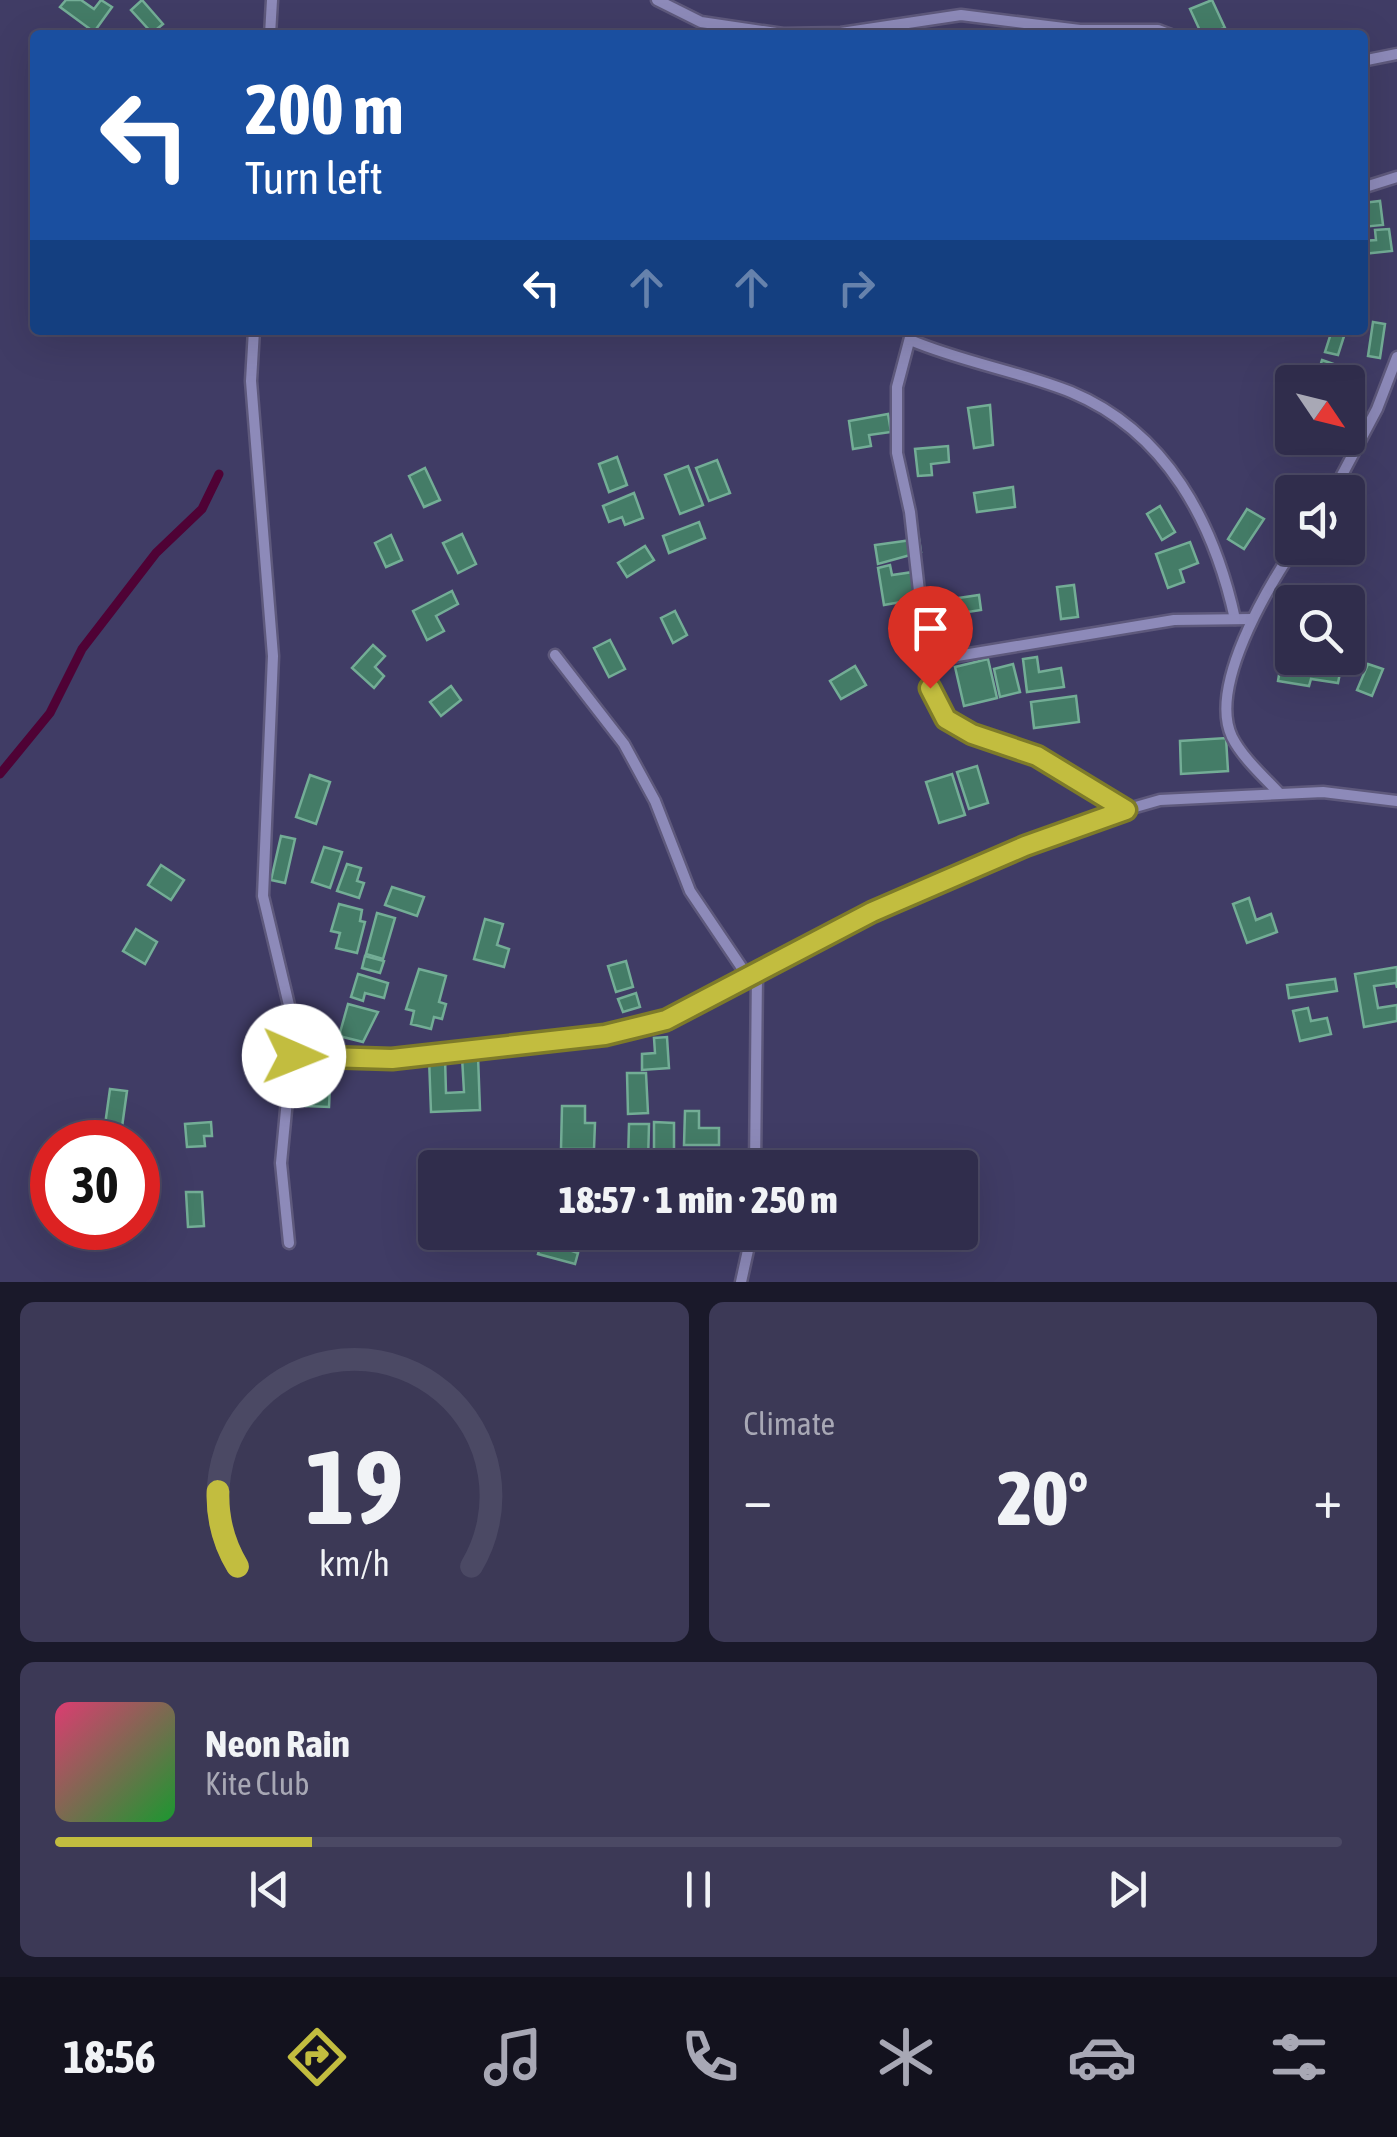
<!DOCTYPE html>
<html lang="en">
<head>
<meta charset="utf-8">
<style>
  body { margin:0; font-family:"Asap Condensed",sans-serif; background:#3c3956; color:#f1f3f6; height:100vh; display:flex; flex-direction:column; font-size:38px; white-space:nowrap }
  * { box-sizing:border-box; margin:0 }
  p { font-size:32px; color:#a8a8b5 }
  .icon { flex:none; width:55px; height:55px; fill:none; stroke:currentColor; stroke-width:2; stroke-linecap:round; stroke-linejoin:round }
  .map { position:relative; height:1282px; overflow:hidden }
  .side { display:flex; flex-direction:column; gap:20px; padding:20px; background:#1a192a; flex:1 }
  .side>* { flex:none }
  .top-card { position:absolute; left:30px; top:30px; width:1338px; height:305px; border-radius:10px; box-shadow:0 10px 40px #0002,0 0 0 2px #4b4964; background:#1a4fa0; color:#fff; overflow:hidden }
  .needle { width:65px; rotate:125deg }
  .fabs { position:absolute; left:1275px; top:365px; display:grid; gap:20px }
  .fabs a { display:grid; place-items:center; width:90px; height:90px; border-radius:10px; background:#302d4c; box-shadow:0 10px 40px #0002,0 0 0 2px #4b4964; font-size:50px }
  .speed { position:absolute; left:30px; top:1120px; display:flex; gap:20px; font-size:50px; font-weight:700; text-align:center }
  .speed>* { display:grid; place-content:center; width:130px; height:130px; border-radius:50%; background:#302d4c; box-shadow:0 10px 40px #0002,0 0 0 2px #4b4964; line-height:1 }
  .speed .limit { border:15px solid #d22; background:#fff; color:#111 }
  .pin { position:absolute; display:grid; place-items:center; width:85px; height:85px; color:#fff; margin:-102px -42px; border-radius:50% 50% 50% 0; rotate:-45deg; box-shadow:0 0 10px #0007 }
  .pin .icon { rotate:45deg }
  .me { position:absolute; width:110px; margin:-55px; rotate:91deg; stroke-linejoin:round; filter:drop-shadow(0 0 8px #0008) }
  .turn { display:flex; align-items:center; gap:35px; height:210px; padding:0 50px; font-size:45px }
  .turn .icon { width:130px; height:130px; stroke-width:2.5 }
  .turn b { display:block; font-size:70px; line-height:85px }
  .lanes { display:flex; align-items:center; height:95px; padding:0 50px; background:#0003; justify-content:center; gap:50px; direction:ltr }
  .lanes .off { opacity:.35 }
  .big { font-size:75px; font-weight:800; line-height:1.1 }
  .side .tile { flex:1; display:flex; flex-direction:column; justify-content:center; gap:15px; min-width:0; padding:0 35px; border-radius:15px; background:#3c3956 }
  .side .dial { align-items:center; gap:0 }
  .dial svg { height:260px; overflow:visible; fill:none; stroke:#4b4964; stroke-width:7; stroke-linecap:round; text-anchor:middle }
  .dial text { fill:#f1f3f6; stroke:none }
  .song { display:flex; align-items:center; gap:30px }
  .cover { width:120px; height:120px; border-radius:15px; background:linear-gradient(135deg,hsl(340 70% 55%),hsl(130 70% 35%)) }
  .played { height:10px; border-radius:5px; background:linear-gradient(90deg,#c2bd3f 20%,#4b4964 20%) }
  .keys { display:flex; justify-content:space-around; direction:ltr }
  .heat { display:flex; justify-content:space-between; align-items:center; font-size:55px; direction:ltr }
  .side .tiles { flex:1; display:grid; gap:20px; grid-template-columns:1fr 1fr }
  .tile:last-child { grid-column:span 2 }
  .trip { position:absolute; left:418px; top:1150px; width:560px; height:100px; border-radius:10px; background:#302d4c; box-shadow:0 10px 40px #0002,0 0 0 2px #4b4964; font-weight:800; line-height:100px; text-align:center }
  .tab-bar { display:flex; height:160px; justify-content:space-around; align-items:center; background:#13121e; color:#a8a8b5 }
  .tab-bar .icon { width:70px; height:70px }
  .tab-bar .current { color:#c2bd3f }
  .tab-bar b { font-size:45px; color:#f1f3f6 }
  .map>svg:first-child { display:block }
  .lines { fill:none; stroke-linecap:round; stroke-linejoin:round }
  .stream { stroke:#4f0235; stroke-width:9 }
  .building { fill:#447c67; stroke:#73ad96; stroke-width:2.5 }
  .minor-casing { stroke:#5e597c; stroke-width:15 }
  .minor { stroke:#8d8ab9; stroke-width:10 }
  .route-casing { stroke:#7e7b29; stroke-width:25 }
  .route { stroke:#c2bd3f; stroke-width:18 }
</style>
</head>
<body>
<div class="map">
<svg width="1397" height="1282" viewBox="0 0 1397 1282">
  <rect width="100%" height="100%" fill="#403c65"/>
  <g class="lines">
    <polyline class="stream" points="0,774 50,713 82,649 156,553 202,509 219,474"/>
  </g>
  <g class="building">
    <polygon points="66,0 81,0 94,9 101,0 112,7 94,32 60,7"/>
    <polygon points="142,0 163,24 152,33 131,10"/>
    <polygon points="1212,0 1225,28 1202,35 1190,9"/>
    <polygon points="1380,201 1383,225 1362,227 1362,203"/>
    <polygon points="1389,229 1392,251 1362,254 1362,241 1376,240 1375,230"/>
    <polygon points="1373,322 1385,324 1380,358 1368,356"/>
    <polygon points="1332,330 1346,330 1338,355 1325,352"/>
    <polygon points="1322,360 1348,369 1344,382 1315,382"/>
    <polygon points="990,405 993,445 974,448 968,408"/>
    <polygon points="888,414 891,432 869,435 871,446 853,449 849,421"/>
    <polygon points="948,446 949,462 931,464 932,475 918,476 915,449"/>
    <polygon points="617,457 627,485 609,492 599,464"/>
    <polygon points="717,460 730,493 709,501 696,468"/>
    <polygon points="688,466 703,505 680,514 665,475"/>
    <polygon points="425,468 440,500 424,507 409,476"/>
    <polygon points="1013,487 1015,507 977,512 974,493"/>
    <polygon points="634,493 643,518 625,525 622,517 609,522 603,506"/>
    <polygon points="1160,506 1175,532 1162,540 1147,514"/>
    <polygon points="1247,509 1264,519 1244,549 1228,539"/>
    <polygon points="699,522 705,538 669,553 663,536"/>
    <polygon points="462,534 476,564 458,573 443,543"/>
    <polygon points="391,535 402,560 386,567 375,543"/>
    <polygon points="919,539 921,552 878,564 875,545"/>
    <polygon points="1190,542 1198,563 1180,570 1184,582 1168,588 1156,554"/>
    <polygon points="645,546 654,560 627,577 618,563"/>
    <polygon points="890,565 892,575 913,572 918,599 884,605 878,568"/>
    <polygon points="1074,585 1078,617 1061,619 1057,587"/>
    <polygon points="452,591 458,604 436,616 444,631 427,640 413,611"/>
    <polygon points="979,595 981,610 961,613 965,640 944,644 938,601"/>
    <polygon points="675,611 687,635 673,643 661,618"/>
    <polygon points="1292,635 1292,658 1333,658 1342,663 1338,683 1311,679 1309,686 1278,681 1282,657 1289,658"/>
    <polygon points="610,640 625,669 609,677 594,648"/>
    <polygon points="373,645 385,656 375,667 384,676 374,688 352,668"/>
    <polygon points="1037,657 1039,672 1061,668 1064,687 1027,692 1023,659"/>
    <polygon points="988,659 997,698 964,706 955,667"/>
    <polygon points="1013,664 1020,692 1000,697 994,669"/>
    <polygon points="1368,664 1383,669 1372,696 1357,690"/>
    <polygon points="855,666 866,685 841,699 830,681"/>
    <polygon points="451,686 461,700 441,716 430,702"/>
    <polygon points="1076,696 1079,722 1034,728 1031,702"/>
    <polygon points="1226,738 1228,771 1181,774 1180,741"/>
    <polygon points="977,766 988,803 969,809 957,772"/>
    <polygon points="952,774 965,815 939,823 926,782"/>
    <polygon points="310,775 330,782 316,824 296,817"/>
    <polygon points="281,836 295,839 285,883 271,880"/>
    <polygon points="324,847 342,852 330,888 312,882"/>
    <polygon points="347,864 361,868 357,881 364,883 359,898 337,891"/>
    <polygon points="161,865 184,880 171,900 148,885"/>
    <polygon points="392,887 424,897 417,916 385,905"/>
    <polygon points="1249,898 1256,920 1271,914 1277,932 1247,943 1233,904"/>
    <polygon points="339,904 362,910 360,921 365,922 357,953 336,948 340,933 331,931"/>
    <polygon points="377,913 395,918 383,959 366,954"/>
    <polygon points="485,919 503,924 497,945 509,949 504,967 474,959"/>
    <polygon points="136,929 157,942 145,964 123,951"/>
    <polygon points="365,956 384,961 380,973 362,968"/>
    <polygon points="626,961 633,987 616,992 608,966"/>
    <polygon points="1397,967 1397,988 1396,983 1374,986 1378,1008 1397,1005 1397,1021 1364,1027 1355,974"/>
    <polygon points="419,969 446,976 439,1002 446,1004 442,1019 434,1017 431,1029 411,1024 414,1011 406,1009"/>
    <polygon points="358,974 388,983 384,998 365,993 363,1001 351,997"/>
    <polygon points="1335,979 1337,991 1289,998 1287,985"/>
    <polygon points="636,993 640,1007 623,1012 618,999"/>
    <polygon points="348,1004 378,1012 363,1042 339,1036"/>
    <polygon points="1308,1008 1311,1021 1327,1018 1331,1034 1300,1041 1293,1011"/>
    <polygon points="667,1037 669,1068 642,1070 642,1054 655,1053 654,1038"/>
    <polygon points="478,1056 480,1110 431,1112 429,1058 445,1057 446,1093 464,1092 462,1057"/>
    <polygon points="308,1061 331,1062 329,1107 306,1106"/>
    <polygon points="627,1073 646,1073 648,1113 628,1114"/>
    <polygon points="110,1089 127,1091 122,1127 105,1125"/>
    <polygon points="562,1106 585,1106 585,1123 595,1123 594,1149 561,1149"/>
    <polygon points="685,1111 699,1111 699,1128 719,1128 719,1145 684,1145"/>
    <polygon points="211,1122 212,1136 204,1136 205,1146 187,1147 185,1124"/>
    <polygon points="654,1122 674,1123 674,1162 654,1161"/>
    <polygon points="629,1124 649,1124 648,1163 628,1163"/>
    <polygon points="186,1192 202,1192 204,1226 188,1227"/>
    <polygon points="544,1233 572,1241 569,1250 578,1253 575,1264 538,1254"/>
  </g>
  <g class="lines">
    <g class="minor-casing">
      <g id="minor">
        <polyline points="657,0 701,22 783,34 841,33 961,15 1080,30 1158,30 1171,35"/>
        <polyline points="270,35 272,0"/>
        <polyline points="1362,61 1397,54"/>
        <polyline points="1362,188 1397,177"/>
        <polyline points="254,330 251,381 273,656 263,896 294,1026 281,1163 289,1243"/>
        <polyline points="912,330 897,387 897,453 910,512 930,688 946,719 972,734 1037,756 1126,810"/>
        <path d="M910,340C962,362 1018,371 1071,392C1167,432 1214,523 1235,619"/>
        <polyline points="1333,492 1377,409 1397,357"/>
        <polyline points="555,655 624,744 655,801 690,891 748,977"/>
        <polyline points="927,661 1174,620 1252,619"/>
        <path d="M1278,792C1263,776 1242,757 1232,737C1208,687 1267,589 1294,548"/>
        <polyline points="294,1056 392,1059 605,1035 665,1020 937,882 1104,816 1160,800 1323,792 1397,801"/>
        <polyline points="755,1168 757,972"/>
        <polyline points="741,1282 752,1232"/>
      </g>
    </g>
    <use href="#minor" class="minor"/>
  </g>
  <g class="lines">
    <g class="route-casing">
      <polyline id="route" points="294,1056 392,1059 605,1035 666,1020 872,912 1025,846 1126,810 1037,756 972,734 946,719 930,688"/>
    </g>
    <use href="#route" class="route"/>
  </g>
</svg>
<div class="fabs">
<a><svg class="needle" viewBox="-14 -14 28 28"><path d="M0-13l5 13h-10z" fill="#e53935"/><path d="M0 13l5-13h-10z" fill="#a8a8b5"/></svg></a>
<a><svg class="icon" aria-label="sound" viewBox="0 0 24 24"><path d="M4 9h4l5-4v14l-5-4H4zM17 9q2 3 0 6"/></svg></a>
<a><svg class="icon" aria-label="search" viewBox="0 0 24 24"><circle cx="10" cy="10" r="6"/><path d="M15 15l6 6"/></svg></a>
</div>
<div class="speed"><div class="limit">30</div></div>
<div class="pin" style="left:930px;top:688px;background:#d93025"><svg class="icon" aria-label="arrive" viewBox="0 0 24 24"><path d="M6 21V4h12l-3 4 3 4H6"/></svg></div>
<svg class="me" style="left:294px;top:1056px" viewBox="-20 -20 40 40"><circle r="19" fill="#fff"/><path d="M0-13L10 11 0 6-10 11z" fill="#c2bd3f"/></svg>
<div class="trip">18:57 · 1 min · 250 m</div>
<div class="top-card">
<div class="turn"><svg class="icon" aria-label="left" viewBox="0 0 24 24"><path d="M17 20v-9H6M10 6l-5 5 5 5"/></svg><div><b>200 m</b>Turn left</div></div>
<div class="lanes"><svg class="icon" aria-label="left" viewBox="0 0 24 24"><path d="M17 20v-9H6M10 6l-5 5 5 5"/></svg><svg class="icon off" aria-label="ahead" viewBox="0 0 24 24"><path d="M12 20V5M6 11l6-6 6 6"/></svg><svg class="icon off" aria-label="ahead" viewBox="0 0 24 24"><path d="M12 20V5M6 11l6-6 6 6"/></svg><svg class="icon off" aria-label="right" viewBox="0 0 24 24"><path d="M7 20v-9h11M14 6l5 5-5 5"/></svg></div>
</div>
</div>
<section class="side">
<div class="tiles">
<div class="tile dial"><svg viewBox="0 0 100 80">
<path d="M14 69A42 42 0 1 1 86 69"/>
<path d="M14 69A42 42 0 0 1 8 46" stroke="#c2bd3f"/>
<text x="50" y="56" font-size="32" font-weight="700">19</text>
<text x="50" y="72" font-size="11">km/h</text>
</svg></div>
<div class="tile"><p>Climate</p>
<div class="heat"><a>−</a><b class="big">20°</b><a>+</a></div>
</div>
<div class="tile">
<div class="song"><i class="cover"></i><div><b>Neon Rain</b><p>Kite Club</p></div></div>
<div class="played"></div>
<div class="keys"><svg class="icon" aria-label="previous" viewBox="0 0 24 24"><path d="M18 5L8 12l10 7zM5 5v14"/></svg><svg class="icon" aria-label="pause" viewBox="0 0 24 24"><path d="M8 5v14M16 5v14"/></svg><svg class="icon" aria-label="next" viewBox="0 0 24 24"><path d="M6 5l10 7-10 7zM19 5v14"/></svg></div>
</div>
</div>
</section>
<nav class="tab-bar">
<b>18:56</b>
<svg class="icon current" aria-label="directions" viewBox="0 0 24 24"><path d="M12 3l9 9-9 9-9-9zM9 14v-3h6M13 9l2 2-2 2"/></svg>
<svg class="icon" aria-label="music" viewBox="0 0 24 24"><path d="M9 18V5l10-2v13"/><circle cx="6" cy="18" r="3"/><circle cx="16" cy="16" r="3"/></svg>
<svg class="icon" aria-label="phone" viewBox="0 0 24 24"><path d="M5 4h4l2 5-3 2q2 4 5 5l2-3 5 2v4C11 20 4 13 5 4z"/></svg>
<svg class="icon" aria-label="climate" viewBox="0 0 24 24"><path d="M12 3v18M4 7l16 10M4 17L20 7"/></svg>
<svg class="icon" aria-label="car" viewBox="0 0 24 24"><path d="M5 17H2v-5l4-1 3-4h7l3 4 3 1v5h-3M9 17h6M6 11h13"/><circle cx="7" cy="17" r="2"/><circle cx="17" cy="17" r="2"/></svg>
<svg class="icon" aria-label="filters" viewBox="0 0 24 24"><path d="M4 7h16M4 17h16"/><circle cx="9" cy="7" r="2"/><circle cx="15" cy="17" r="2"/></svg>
</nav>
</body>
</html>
